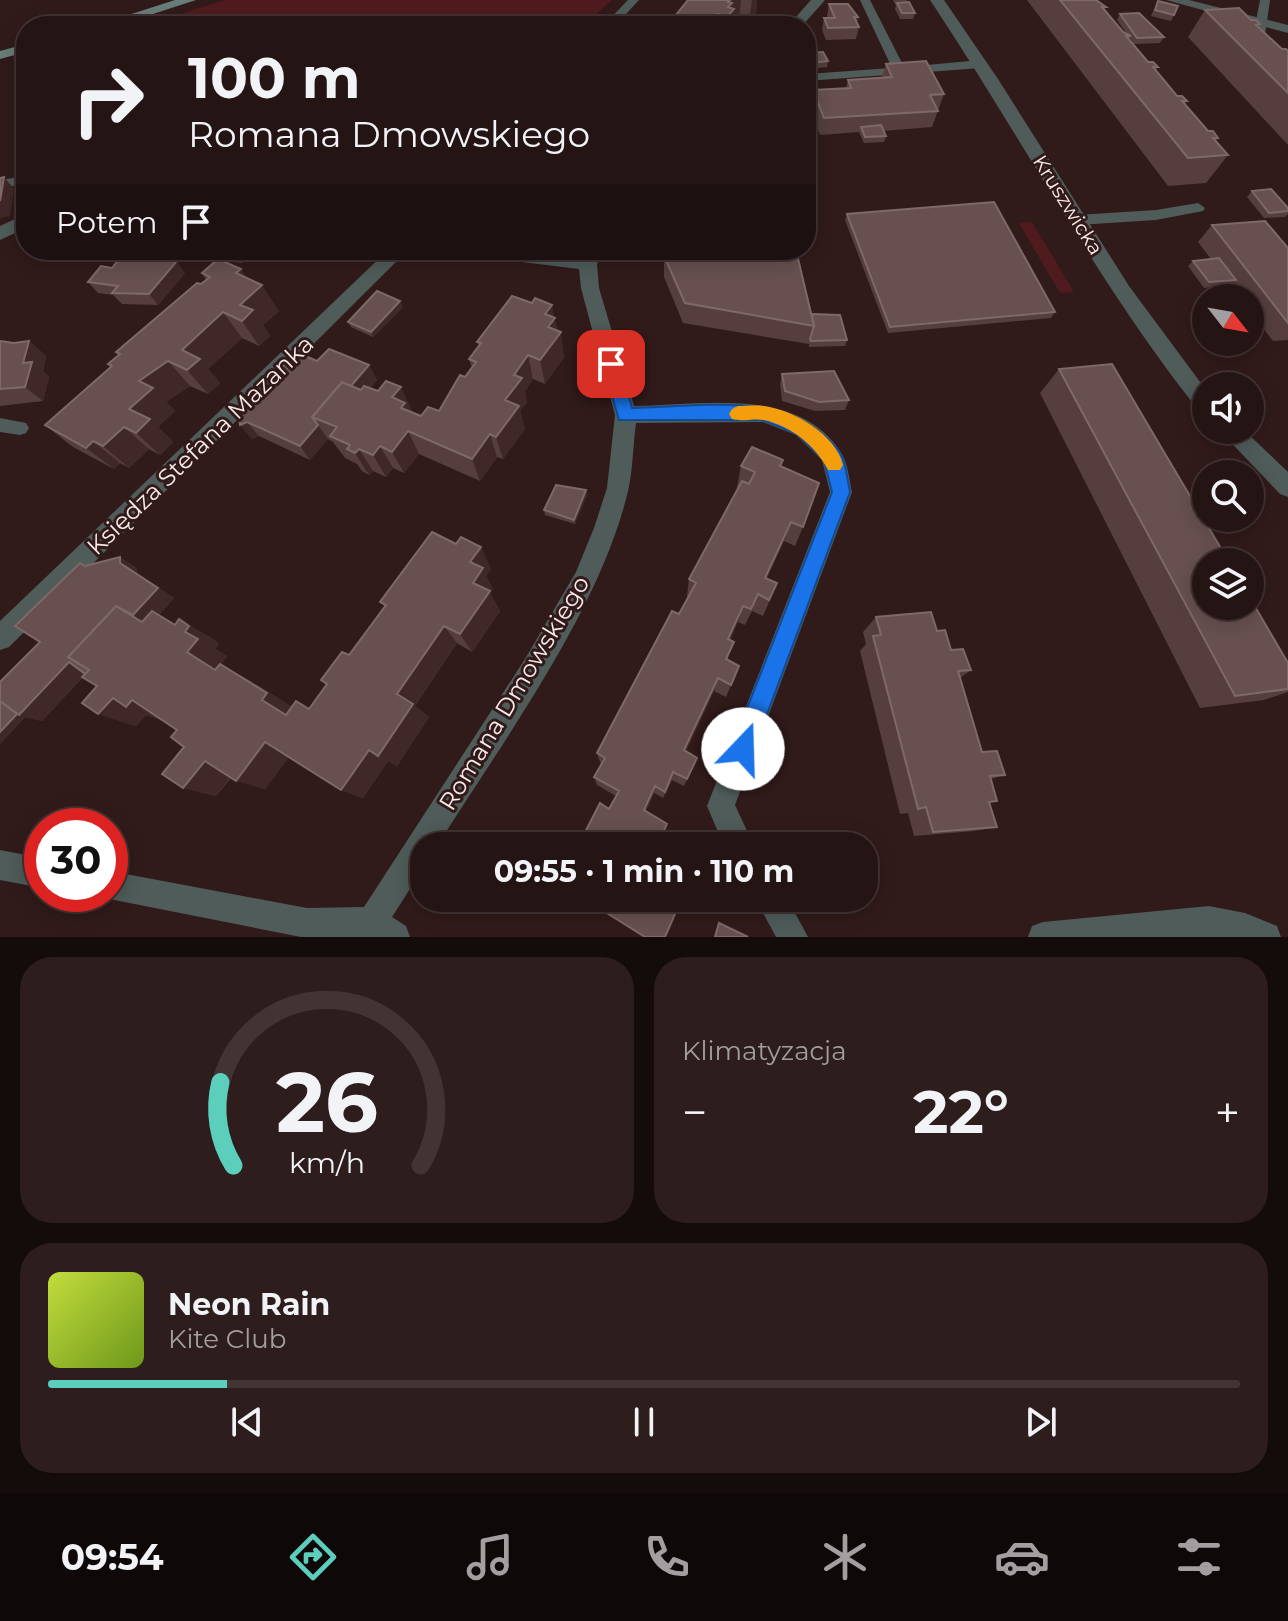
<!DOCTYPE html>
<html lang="pl">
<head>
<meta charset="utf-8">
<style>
  body { margin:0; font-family:Montserrat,sans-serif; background:#2d1d1d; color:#f1f3f6; height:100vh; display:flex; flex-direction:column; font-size:30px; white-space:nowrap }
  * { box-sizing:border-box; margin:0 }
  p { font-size:26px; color:#a39ea0 }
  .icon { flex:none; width:44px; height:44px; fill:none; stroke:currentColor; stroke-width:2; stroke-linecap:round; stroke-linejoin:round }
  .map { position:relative; height:937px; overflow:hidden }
  .drawer { display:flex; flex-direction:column; gap:20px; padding:20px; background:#140b0b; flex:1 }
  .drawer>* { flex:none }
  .guide { position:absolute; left:16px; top:16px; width:800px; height:244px; border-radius:32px; box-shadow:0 4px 20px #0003,0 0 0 2px #423334; background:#251414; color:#f1f3f6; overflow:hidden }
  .needle { width:52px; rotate:121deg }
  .tools { position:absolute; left:1192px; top:284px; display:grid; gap:16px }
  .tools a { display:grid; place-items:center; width:72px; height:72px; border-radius:50%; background:#251414; box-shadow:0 4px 20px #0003,0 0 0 2px #423334; font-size:40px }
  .speed { position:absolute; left:24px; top:808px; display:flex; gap:16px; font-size:40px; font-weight:700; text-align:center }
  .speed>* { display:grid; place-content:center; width:104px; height:104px; border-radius:50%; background:#251414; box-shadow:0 4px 20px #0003,0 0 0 2px #423334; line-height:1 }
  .speed .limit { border:12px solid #d22; background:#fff; color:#111 }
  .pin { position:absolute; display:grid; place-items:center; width:68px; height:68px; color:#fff; margin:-34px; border-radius:16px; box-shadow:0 4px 12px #0006 }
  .me { position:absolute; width:88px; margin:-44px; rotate:21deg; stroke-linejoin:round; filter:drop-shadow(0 0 6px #0008) }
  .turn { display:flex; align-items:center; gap:28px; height:168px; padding:0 40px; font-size:36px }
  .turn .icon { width:104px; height:104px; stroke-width:2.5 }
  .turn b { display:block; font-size:56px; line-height:68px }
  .then { display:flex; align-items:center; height:76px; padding:0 40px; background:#0003; gap:16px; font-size:30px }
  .big { font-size:60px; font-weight:700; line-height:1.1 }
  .drawer .tile { flex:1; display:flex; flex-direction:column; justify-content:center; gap:12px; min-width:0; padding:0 28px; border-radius:32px; background:#2d1d1d }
  .drawer .dial { align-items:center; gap:0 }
  .dial svg { height:208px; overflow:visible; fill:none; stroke:#423334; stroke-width:7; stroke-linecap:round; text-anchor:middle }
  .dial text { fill:#f1f3f6; stroke:none }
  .song { display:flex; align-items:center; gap:24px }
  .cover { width:96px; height:96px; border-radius:12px; background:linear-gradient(135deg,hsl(70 70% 55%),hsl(80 70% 35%)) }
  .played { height:8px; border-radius:4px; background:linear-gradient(90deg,#5bcebc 15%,#423334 15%) }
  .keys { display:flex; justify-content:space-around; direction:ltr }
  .heat { display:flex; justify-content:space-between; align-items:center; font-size:44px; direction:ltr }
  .drawer .tiles { flex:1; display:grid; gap:20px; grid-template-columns:1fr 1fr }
  .tile:last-child { grid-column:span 2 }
  .trip { position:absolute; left:410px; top:832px; width:468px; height:80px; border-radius:32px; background:#251414; box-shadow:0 4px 20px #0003,0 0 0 2px #423334; font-weight:700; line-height:80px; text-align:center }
  .tab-bar { display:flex; height:128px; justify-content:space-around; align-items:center; background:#0f0808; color:#a39ea0 }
  .tab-bar .icon { width:56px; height:56px }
  .tab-bar .current { color:#5bcebc }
  .tab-bar b { font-size:36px; color:#f1f3f6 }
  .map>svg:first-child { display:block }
  .green { fill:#501b1e }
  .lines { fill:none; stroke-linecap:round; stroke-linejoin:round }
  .service { fill:#4f5c5a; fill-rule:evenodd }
  .minor { fill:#4f5c5a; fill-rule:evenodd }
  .secondary { fill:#697d79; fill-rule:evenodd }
  .wall { fill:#563e3e }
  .shaded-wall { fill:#402828 }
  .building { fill:#685050; stroke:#7f6868; stroke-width:2 }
  .route { fill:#1a73e8; stroke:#114b97; stroke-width:2 }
  .slow { fill:#f59e0b }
  .labels { text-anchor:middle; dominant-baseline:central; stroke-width:6; stroke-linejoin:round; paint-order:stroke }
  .far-street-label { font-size:20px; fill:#fae9e9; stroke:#311a1a }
  .street-label { font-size:24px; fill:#fae9e9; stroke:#311a1a }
</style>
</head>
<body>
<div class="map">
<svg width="1288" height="937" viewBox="0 0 1288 937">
  <rect width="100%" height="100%" fill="#311a1a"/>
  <g class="green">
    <polygon points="225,0 612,0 595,15 603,19 597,26 141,26"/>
    <polygon points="1032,222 1074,292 1060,293 1019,223"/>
  </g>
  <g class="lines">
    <g class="service">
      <polygon points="628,0 639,0 615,26 603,26"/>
      <polygon points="860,0 870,0 904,67 981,60 987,64 981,68 806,81 807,74 892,68"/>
      <polygon points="1260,0 1270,0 1265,35 1288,58 1288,69 1253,36"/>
      <polygon points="26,176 26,184 0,188 0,180"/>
      <polygon points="1198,203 1205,208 1203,211 1156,220 1077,225 1070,220 1077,215 1156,210"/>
      <polygon points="0,418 26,423 29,428 26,433 20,435 0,432"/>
    </g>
    <g class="minor">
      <polygon points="811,0 825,0 802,26 788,26"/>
      <path d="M930,0H944L998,79L1129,286L1206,390V413L1199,411C1097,283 1021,136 930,0Z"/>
      <polygon points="1166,0 1189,0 1288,25 1288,33"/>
      <polygon points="26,214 26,228 0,240 0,226"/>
      <polygon points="388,250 408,250 9,647 0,650 0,621"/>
      <path d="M464,250H525L583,257L587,250H605L597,264L599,288L634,406C700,405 797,386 840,451C848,462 849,479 852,492L735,805L754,846H724L707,806L830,492L822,460L796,435L763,422L636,423C633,445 633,469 628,491C600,610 503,741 437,846H424V867L392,917L406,926L410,937H301L99,897L98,894H110V871L307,908L364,907L525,659L576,572L594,528L607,488L615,415L581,288L579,269L473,256Z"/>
      <polygon points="1219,430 1244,430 1288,472 1288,497 1280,494"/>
      <polygon points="0,850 42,858 42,888 0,880"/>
      <polygon points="755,898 787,898 808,937 776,937"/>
      <polygon points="1209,906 1245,913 1277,926 1281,937 1028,937 1032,926 1043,922"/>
    </g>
    <g class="secondary">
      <polygon points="175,0 196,0 116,26 94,26"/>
      <polygon points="26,44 26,52 0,59 0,51"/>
    </g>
  </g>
  <g class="wall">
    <polygon points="688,0 757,0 756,15 749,22 739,20 734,26 676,26 676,15"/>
    <polygon points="893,0 907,0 906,3 915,13 913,19 900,19 895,9 896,6"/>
    <polygon points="1027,0 1096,0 1106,7 1104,10 1123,32 1127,34 1117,20 1120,14 1164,37 1160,43 1134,44 1130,38 1129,40 1148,62 1158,67 1156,71 1177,96 1187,101 1185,104 1208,131 1218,138 1216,141 1228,155 1206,183 1168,186"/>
    <polygon points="1158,1 1174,15 1171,21 1151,16"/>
    <polygon points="829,4 858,17 857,22 859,27 856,39 826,40 822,30 824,18 828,18 827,16"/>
    <polygon points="1205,10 1251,20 1260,24 1258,27 1282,49 1288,51 1288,145 1188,37"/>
    <polygon points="807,53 828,61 827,67 810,69 806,60"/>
    <polygon points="886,64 944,94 932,127 883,131 886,136 884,142 864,143 859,132 820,135 809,107 813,90 846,88 848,80 882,77"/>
    <polygon points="1252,191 1288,208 1288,214 1285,217 1264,218 1247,197"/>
    <polygon points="847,214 1055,312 1051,318 888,333 845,220"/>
    <polygon points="1212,225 1288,248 1288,340 1273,341 1250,311 1250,298 1240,298 1230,285 1204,288 1188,266 1193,261 1211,259 1198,242"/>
    <polygon points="151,250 185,250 181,255"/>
    <polygon points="201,250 251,250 242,263 219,260 241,269 246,278 279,311 263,325 270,336 259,346 242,338 208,369 220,383 208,394 190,386 166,402 175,411 158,427 173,442 160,455 149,449 129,468 120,463 114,469 73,447 45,425 111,367 108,364 119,355 116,352 206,280 202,273 218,259 207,258"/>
    <polygon points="670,250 796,250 812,314 847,340 845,346 809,347 809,344 683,323 664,277 664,256 669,256"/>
    <polygon points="112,268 185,273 158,305 122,304 113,295 98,293 88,282"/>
    <polygon points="403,307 373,337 351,327 348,322"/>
    <polygon points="554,317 564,357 545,384 533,379 525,391 527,402 520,411 525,429 503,459 497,457 480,481 419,454 404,473 393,468 386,477 373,471 369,475 362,471 357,464 345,458 333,442 328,439 310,460 259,436 252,439 240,425 246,406 317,361 369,365 377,380 370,388 412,410 411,412 421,416 439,411 472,368 469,359 479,346 477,342"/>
    <polygon points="0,341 14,343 29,341 46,356 43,371 49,377 43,401 0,406"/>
    <polygon points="1059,369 1288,663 1288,692 1264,700 1200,708 1040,393"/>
    <polygon points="782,374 849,400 845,410 815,411 782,401 780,384"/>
    <polygon points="741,466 781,467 803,527 795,546 784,541 767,578 770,600 763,616 752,611 745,625 738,622 730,640 728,660 739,666 726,697 714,691 686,751 697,758 684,786 672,780 663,798 654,793 646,811 609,809 616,796 597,785 594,777 602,763 600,762 597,753 688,597 687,596 689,579 738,488 737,487"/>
    <polygon points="586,490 587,495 575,524 545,515 544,510"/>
    <polygon points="85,566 137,568 137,574 174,598 159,615 175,624 210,637 219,644 215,649 227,656 221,665 249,680 292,707 309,708 385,607 380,602 491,569 486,576 493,589 490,593 500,611 472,652 457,643 415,706 429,717 397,766 388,761 363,798 341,790 289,757 265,789 231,778 216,796 183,788 184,747 177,730 162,720 146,715 136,726 98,714 97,686 83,677 42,721 25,717 0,744 0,682 40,642"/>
    <polygon points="876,617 937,631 951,650 971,670 960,678 982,752 1005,775 991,779 997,801 989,803 997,827 974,831 914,836 908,813 900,814 860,651 866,644 863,632"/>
  </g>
  <g class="shaded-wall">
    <polygon points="730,0 741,0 739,20 734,26 727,26 728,2"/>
    <polygon points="752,0 757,0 756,15 749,22"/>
    <polygon points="718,14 717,26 712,26 712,19"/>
    <polygon points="705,17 704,26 700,26 700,22"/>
    <polygon points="4,177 14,189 10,216 0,218 0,201"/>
    <polygon points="236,250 251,250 242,263 235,252"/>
    <polygon points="177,261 185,273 158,305 149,294"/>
    <polygon points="241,269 255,291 262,285 279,311 263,325 270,336 259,346 242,321 236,273"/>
    <polygon points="400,301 403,307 373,337 371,332"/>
    <polygon points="552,305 558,336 561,332 564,357 545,384 540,360 545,314"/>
    <polygon points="223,312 242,338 208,369 220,383 208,394 187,370 182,350"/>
    <polygon points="29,341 46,356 43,371 49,377 43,401 25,387 23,363"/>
    <polygon points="528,355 533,379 525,391 527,402 520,411 525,429 503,459 496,437 505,400 514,375"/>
    <polygon points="168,361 190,386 166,402 175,411 158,427 173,442 160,455 136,433 129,409 139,381"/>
    <polygon points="369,365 377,380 337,428 322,421"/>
    <polygon points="401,387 412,410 410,413 416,426 392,397"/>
    <polygon points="247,422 259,436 252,439 240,425"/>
    <polygon points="318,425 328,439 310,460 300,446"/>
    <polygon points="124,427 149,449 129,468 103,446"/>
    <polygon points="408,431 419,454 404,473 392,452"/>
    <polygon points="490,434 497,457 480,481 472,459"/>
    <polygon points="93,441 120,463 114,469 86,448"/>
    <polygon points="380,446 393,468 386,477 373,455"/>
    <polygon points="359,449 373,471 369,475 355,453"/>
    <polygon points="586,490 587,495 575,524 574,520"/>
    <polygon points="791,522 784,541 759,595 765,578"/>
    <polygon points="481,547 491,569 486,576 493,589 490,593 500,611 472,652 460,634 473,583 470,562"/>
    <polygon points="120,557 137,568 137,574 174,598 159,615 186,631 179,619 210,637 219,644 215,649 185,632 149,626 116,606"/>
    <polygon points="743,606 738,622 723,654 728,639"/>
    <polygon points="444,626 457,643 415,706 429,717 397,766 388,761 363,798 341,790 369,750 397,694"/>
    <polygon points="198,639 227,656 221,665 249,680 293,707 286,715 187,652"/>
    <polygon points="69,662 89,670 42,721 25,717 0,744 0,732"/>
    <polygon points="718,678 714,691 682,759 684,750"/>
    <polygon points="113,698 132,700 162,720 146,715 136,726 98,714"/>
    <polygon points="265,742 292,753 265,789 236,781"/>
    <polygon points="205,761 236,770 216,796 183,788"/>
    <polygon points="655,786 654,793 644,815 644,810"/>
  </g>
  <g class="building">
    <polygon points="688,0 730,0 728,2 732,3 728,7 734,9 728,16 718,14 712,19 705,17 700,22 676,15"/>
    <polygon points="1060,0 1096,0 1106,7 1102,7 1123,32 1131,36 1126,36 1148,62 1153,62 1158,67 1153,67 1177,96 1182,96 1187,101 1182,101 1208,131 1213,131 1218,138 1213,138 1228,155 1188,158"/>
    <polygon points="1158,1 1178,6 1174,15 1155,10"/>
    <polygon points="909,2 915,13 902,13 897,3"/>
    <polygon points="829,4 848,4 858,17 854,17 859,27 828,28 824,18 835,18"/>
    <polygon points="1239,8 1251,20 1256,20 1260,24 1256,25 1282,49 1286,49 1288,51 1288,93 1205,10"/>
    <polygon points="1139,13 1164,37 1137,38 1120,14"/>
    <polygon points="823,52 828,61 811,63 807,53"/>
    <polygon points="926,61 944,94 930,95 938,111 824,118 813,90 851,88 848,80 892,77 886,64"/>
    <polygon points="881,125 886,136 865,137 861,127"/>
    <polygon points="4,177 0,201 0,178"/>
    <polygon points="1271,189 1288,208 1288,211 1269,213 1252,191"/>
    <polygon points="994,202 1055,312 890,327 847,214"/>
    <polygon points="1265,221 1288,248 1288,323 1212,225"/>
    <polygon points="671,250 796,250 814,326 685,303 664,256 673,256"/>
    <polygon points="120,258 177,261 149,294 112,293 118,286 88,282 101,266 112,268"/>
    <polygon points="1219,258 1236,280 1209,282 1193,261"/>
    <polygon points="218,259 241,269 236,273 262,285 240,305 253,310 242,321 223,312 182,350 200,359 187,370 168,361 139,381 153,388 129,409 150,419 136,433 124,427 103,446 93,441 86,448 45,425 112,366 108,364 120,354 116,352 197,283 201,284 210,277 202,273"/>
    <polygon points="377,291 400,301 371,332 348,322"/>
    <polygon points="512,296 532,303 535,298 552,305 545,314 555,318 548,327 561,332 540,360 528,355 514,375 522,378 505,400 519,406 496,437 490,434 472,459 408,431 392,452 380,446 373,455 359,449 355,453 347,449 350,445 330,436 337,427 312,417 342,382 361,390 364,386 378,391 386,381 401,387 392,397 405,403 401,408 421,416 428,407 439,411 460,375 465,377 476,362 469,359 481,343 477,342"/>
    <polygon points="812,314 840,315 847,340 811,341 810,339 814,326"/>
    <polygon points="0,341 14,343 29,341 23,363 32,362 25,387 0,389"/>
    <polygon points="329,349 369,365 351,386 342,382 312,417 318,425 300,446 247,422 240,425 238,408 246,406 296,352 317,361"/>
    <polygon points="1112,364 1229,562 1206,562 1206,606 1250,606 1250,598 1288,663 1288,689 1235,696 1059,369"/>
    <polygon points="834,371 849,400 819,402 785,391 782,374"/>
    <polygon points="752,447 783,460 780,466 819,483 803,527 791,522 765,578 777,583 769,600 758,594 751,609 743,606 728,639 734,642 726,659 739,666 731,685 718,678 684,750 697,758 687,779 673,772 665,792 655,786 644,810 667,824 660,839 671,846 578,846 600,803 609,809 619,791 594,777 605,758 597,753 672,611 679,614 696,583 689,579 742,481 749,484 755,472 741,466"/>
    <polygon points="556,485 586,490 574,520 544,510"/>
    <polygon points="432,532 456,544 461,537 481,547 470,562 483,568 473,583 490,591 460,634 444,626 397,694 413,704 378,756 369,750 341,790 265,742 236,781 205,761 183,788 162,774 184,747 171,737 177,730 132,700 126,707 113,698 98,714 82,703 97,686 82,677 89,670 68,657 116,606 142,622 152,611 175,625 179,619 189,626 185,632 198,639 187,652 215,670 220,664 267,693 262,700 286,715 296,701 309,709 327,684 321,680 342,652 349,655 386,605 380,602"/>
    <polygon points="120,557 120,563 158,588 133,615 116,606 68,657 89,670 85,674 69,662 19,715 0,701 0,682 40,642 15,626 80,563 85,566"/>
    <polygon points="931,612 937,631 945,630 951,650 963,649 971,670 958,671 982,752 997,751 1005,775 990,776 997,801 989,802 997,827 933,832 926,807 918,809 873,636 881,635 876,617"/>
    <polygon points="0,701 17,714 0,732"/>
    <polygon points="583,898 682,898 665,937 645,937"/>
    <polygon points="719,923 748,937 715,937"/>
  </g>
  <path class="route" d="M611,358L620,364L632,408C700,407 790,389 838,450C846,460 847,479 850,492L754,749L751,757L743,760L735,757L731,749L832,492L824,460L797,434L763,420H619L603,364Z"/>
  <path class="slow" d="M738,406C746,406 755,405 764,406C793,410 836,434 843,465L840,470H828C816,446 791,426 764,420C753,418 742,422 732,419L729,414L732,409Z"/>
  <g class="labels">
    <g class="far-street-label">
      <text transform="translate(1068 205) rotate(58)">Kruszwicka</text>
    </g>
    <g class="street-label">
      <text transform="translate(200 445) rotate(-44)">Księdza Stefana Mazanka</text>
      <text transform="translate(514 693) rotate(-59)">Romana Dmowskiego</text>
    </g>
  </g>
</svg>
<div class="tools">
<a><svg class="needle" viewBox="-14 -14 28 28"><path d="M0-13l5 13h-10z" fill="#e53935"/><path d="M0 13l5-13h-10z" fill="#a39ea0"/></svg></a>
<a><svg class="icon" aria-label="sound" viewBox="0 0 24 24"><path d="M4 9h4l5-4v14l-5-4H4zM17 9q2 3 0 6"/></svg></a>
<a><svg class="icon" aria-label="search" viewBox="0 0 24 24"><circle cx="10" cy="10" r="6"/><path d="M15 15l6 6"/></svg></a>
<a><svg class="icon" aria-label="layers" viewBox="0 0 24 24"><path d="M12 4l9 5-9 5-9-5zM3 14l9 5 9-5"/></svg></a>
</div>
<div class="speed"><div class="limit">30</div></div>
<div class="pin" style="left:611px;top:364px;background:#d93025"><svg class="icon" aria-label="arrive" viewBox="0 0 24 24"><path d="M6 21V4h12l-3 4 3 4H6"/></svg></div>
<svg class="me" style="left:743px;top:749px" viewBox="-20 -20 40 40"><circle r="19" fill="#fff"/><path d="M0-13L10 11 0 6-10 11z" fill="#1a73e8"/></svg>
<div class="trip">09:55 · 1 min · 110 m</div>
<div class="guide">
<div class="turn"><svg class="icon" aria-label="right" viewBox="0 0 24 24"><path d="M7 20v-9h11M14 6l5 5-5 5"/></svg><div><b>100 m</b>Romana Dmowskiego</div></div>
<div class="then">Potem<svg class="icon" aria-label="arrive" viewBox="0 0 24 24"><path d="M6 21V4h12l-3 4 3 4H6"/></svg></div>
</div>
</div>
<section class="drawer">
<div class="tiles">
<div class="tile dial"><svg viewBox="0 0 100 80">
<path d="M14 69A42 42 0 1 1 86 69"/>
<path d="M14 69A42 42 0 0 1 9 37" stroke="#5bcebc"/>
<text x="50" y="56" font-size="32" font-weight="700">26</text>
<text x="50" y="72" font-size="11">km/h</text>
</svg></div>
<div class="tile"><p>Klimatyzacja</p>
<div class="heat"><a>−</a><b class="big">22°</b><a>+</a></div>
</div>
<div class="tile">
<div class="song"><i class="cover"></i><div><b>Neon Rain</b><p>Kite Club</p></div></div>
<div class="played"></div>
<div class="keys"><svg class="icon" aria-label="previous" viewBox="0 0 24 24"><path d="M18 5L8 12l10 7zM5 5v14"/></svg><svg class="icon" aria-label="pause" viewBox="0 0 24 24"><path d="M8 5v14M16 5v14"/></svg><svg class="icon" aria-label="next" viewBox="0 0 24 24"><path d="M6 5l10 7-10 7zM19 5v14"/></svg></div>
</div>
</div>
</section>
<nav class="tab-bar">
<b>09:54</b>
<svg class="icon current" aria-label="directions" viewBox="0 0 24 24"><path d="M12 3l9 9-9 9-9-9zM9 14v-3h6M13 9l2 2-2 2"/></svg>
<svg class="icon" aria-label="music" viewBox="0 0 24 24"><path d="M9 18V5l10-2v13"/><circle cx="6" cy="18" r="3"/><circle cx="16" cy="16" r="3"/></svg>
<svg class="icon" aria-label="phone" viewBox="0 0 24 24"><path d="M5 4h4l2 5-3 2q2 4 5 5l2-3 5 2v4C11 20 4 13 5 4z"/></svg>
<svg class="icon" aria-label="climate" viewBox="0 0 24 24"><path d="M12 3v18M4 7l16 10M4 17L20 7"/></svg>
<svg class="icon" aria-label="car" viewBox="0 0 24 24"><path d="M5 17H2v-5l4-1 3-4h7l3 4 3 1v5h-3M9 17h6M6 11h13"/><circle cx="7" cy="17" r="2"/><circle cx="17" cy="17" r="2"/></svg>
<svg class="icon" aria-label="filters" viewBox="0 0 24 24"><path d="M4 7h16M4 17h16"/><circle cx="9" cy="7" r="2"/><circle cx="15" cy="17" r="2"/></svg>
</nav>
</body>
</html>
